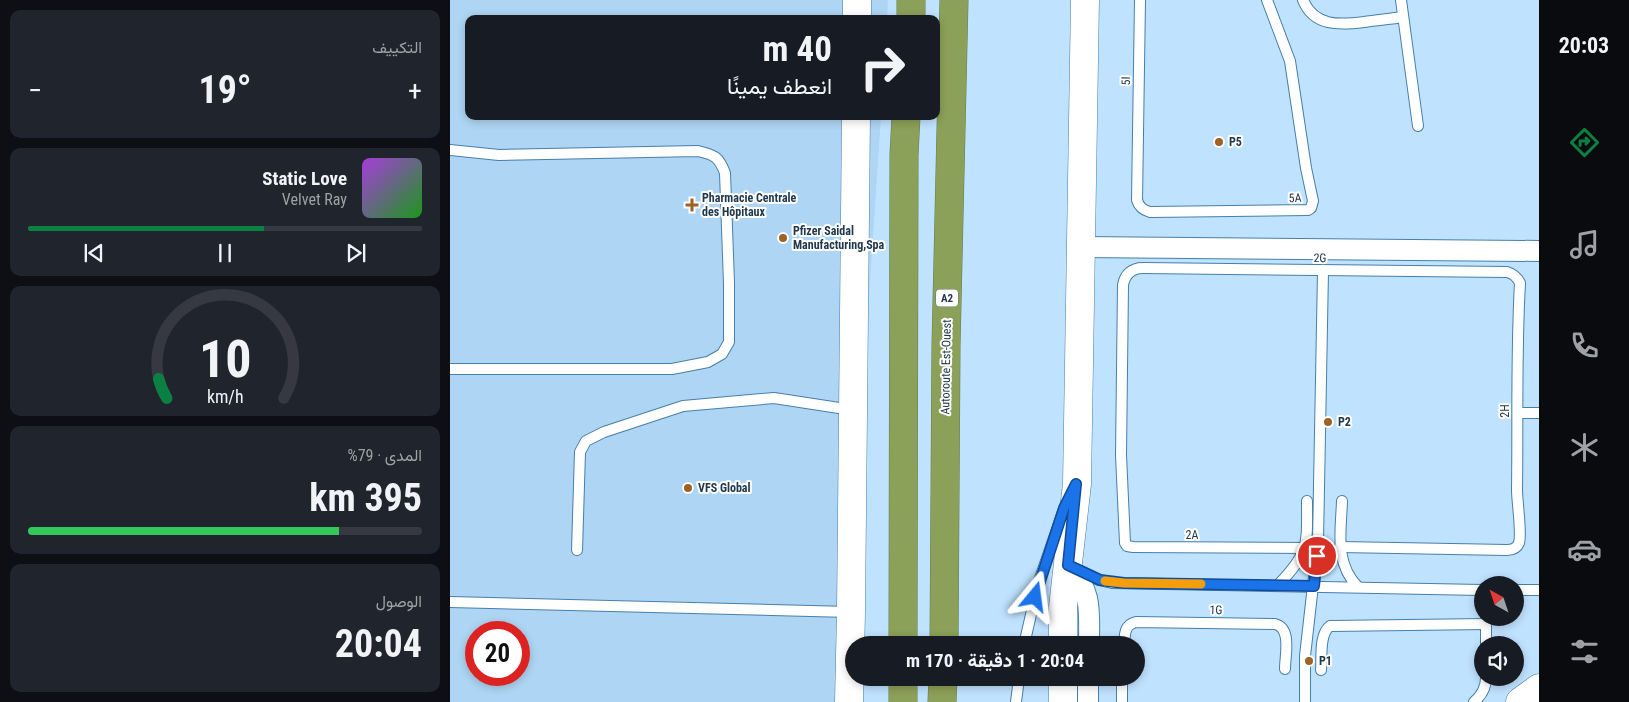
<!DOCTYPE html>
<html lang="ar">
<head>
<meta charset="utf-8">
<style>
  body { margin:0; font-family:"Roboto Condensed",Vazirmatn,sans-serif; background:#20242c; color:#f1f3f6; direction:rtl; height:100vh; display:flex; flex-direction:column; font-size:19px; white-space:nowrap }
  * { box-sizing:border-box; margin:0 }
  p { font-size:16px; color:#9ea1a6 }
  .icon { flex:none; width:28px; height:28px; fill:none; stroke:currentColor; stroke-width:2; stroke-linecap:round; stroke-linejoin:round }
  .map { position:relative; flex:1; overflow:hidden; direction:ltr }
  .drawer { display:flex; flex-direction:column; gap:10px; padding:10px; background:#0d0f14; width:450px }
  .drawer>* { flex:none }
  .banner { position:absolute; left:15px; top:15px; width:475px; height:105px; border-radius:10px; box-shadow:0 2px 8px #0003; direction:rtl; background:#171b24; color:#f1f3f6; overflow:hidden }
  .needle { width:32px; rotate:320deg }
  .tools { position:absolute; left:1024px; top:576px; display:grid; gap:10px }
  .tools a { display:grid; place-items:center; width:50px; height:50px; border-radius:50%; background:#171b24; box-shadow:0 2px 8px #0003; font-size:25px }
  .speed { position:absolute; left:15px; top:621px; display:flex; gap:10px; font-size:25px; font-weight:700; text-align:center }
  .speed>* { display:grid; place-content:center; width:65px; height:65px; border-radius:50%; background:#171b24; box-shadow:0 2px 8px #0003; line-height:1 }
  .speed .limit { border:8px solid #d22; background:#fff; color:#111 }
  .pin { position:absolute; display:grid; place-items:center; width:42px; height:42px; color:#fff; margin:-21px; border:2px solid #fff; border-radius:50%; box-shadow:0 1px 5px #0007 }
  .me { position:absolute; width:55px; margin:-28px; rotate:16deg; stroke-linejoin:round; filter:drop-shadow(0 0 4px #0008) }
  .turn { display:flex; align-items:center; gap:18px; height:105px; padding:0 25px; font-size:22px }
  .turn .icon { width:65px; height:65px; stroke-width:2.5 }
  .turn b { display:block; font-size:35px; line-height:42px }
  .big { font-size:38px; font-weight:700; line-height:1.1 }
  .drawer .tile { flex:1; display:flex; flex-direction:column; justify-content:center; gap:8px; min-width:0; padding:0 18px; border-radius:10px; background:#20242c }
  .drawer .dial { align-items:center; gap:0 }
  .dial svg { height:130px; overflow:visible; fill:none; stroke:#363941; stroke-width:7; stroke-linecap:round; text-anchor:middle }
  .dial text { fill:#f1f3f6; stroke:none }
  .song { display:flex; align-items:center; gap:15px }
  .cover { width:60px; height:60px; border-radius:8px; background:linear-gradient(135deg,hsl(280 70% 55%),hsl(120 70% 35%)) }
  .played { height:5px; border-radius:2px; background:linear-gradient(90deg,#0b8043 60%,#363941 60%) }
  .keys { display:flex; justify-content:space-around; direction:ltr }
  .heat { display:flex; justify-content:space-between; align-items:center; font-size:28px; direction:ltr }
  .charge { height:8px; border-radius:4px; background:linear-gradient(90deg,#34c759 79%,#363941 0) }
  .trip { position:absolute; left:395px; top:636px; width:300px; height:50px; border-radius:25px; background:#171b24; box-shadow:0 2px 8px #0003; font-weight:700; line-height:50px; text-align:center; direction:rtl }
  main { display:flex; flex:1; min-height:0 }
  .dock { display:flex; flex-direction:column; width:90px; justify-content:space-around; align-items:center; background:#090b0e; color:#9ea1a6 }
  .dock .icon { width:35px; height:35px }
  .dock .on { color:#0b8043 }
  .dock b { font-size:22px; color:#f1f3f6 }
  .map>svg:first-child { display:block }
  .built { fill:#aed5f3; fill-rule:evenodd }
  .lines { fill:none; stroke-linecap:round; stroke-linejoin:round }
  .lane-casing { stroke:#457fab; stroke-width:12 }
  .street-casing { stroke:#457fab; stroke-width:22 }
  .secondary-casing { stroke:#457fab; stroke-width:29 }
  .highway-casing { stroke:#667c54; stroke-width:29 }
  .lane { stroke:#fff; stroke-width:10 }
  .street { stroke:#fff; stroke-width:20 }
  .secondary { stroke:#fff; stroke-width:28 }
  .highway { stroke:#8ba058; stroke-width:28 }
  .route-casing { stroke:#114b97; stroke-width:12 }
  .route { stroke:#1a73e8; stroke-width:9 }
  .slow { stroke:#f59e0b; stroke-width:9 }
  .poi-dot { fill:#9e6224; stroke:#fefefe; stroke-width:2 }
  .labels { text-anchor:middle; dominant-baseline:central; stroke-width:4; stroke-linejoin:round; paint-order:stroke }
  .shield { fill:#fefefe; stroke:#637481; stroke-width:1 }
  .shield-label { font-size:11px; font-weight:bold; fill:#20394c }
  .street-label { font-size:12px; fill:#20394c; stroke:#fefefe }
  .poi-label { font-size:12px; font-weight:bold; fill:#20394c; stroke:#fefefe; text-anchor:start }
</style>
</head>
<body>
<main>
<nav class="dock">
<b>20:03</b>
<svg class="icon on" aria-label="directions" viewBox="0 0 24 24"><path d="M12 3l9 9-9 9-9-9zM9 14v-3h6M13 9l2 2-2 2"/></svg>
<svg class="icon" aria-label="music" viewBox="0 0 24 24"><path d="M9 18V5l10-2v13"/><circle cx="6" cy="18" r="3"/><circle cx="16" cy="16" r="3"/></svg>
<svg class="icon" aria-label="phone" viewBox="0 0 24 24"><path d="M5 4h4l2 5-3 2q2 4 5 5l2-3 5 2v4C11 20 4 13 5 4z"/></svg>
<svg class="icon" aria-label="climate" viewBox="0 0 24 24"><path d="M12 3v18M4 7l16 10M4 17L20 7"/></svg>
<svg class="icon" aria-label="car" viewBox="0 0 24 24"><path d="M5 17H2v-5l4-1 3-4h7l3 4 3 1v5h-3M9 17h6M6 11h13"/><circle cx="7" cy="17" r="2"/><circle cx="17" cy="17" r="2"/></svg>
<svg class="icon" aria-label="filters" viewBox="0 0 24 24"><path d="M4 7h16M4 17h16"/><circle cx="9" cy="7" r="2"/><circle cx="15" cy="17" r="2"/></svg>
</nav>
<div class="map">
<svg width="1089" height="702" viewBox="0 0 1089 702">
  <rect width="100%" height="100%" fill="#bfe2ff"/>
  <path class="built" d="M0,0H438L437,19H19V116H431L392,702H0ZM26,632H69V675H26Z"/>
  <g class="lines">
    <g class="lane-casing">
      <g id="lane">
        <path d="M690,0L687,200C689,207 693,210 700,212L858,210L861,208L863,201L856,168L840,61L817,0"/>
        <path d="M853,0C864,27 890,25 914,22C927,20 940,19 953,17"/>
        <polyline points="951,0 968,126"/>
        <path d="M0,150L49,155L248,151C265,155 269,157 275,173L279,283V342L272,354L258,362L222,369H0"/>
        <polyline points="1068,413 1089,413"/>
        <path d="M892,501C891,531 884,563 908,587"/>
        <path d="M855,548L683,547L677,546L675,543L671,455L673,285C675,274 682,268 693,268L1057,272C1064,274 1067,277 1070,283C1066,352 1068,421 1067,490C1067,502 1072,533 1069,543C1067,548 1062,550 1057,550L890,547"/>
        <polyline points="127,550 130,452 136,441 154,432 233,406 324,398 402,410"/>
        <polyline points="628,570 649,580 662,583 1032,590"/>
        <path d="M828,585C860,552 857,545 857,501"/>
        <polyline points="1065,590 1089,590"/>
        <polyline points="0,602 400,612"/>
        <polyline points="574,645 588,584 613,512"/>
        <path d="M674,645C675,634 674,625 686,622L825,624C842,628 835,655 835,669"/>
        <polyline points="1036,645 1036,619"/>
        <path d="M871,670C872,658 869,634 880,626L1036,624"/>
        <polyline points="672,678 672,702"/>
        <polyline points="566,702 569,678"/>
        <polyline points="855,702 855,656 868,541 873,271"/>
        <path d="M1024,702C1032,695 1036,688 1036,678"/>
      </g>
    </g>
    <g class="street-casing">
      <g id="street">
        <polyline points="630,247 1089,251"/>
        <path d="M618,565C643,592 639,611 639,645"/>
        <polyline points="638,702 638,678"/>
      </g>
    </g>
    <g class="secondary-casing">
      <g id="secondary">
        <polyline points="407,19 407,0"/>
        <polyline points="613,645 613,607 627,484 635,0"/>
        <polyline points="613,678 613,702"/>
        <polyline points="399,702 401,612 406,116"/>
        <polyline points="1070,702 1089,688"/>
      </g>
    </g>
    <g class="highway-casing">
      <g id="highway">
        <polyline points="461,19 461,0"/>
        <polyline points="453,645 454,155 456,116"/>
        <polyline points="494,645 496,346 504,0"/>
        <polyline points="453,702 453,678"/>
        <polyline points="492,702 493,678"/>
      </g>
    </g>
    <use href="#lane" class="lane"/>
    <use href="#street" class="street"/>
    <use href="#secondary" class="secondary"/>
    <use href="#highway" class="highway"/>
  </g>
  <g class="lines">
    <g class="route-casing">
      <polyline id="route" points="585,597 614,508 626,484 618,565 650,580 674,583 864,586 867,556"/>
    </g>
    <use href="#route" class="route"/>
    <polyline class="slow" points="655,581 674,583 751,584"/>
  </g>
  <g class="poi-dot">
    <circle cx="769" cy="142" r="5"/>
    <path d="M239.5 197.5h5v5h5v5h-5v5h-5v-5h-5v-5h5z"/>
    <circle cx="333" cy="238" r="5"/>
    <circle cx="878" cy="422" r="5"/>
    <circle cx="238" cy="488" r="5"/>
    <circle cx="859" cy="661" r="5"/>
  </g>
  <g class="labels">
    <rect class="shield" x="486" y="289.5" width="22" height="17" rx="4"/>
    <g class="shield-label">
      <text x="497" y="298">A2</text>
    </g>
    <g class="street-label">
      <text transform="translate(676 81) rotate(-89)">5I</text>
      <text transform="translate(845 198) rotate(-2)">5A</text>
      <text transform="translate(870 258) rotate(1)">2G</text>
      <text transform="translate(496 367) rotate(-89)">Autoroute Est-Ouest</text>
      <text transform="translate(1055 411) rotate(-90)">2H</text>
      <text x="742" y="535">2A</text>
      <text transform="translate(766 610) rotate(1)">1G</text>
    </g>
    <g class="poi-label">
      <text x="779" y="142">P5</text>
      <text x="252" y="198">Pharmacie Centrale<tspan x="252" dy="14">des Hôpitaux</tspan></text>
      <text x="343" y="231">Pfizer Saidal<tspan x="343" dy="14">Manufacturing,Spa</tspan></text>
      <text x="888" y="422">P2</text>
      <text x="248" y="488">VFS Global</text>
      <text x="869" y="661">P1</text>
    </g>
  </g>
</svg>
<div class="tools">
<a><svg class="needle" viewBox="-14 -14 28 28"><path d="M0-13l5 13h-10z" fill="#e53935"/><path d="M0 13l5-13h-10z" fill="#9ea1a6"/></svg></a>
<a><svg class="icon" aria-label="sound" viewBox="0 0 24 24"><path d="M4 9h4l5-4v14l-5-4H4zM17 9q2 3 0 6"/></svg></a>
</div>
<div class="speed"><div class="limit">20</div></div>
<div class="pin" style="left:867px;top:556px;background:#d93025"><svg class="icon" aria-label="arrive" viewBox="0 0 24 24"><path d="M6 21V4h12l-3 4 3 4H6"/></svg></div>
<svg class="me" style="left:585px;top:597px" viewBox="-20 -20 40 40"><path d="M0-17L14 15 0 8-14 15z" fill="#1a73e8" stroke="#fff" stroke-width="4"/></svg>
<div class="trip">20:04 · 1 دقيقة · 170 m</div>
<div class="banner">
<div class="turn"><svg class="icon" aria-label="right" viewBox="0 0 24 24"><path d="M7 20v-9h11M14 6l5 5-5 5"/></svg><div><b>40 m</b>انعطف يمينًا</div></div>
</div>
</div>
<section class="drawer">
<div class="tile"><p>التكييف</p>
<div class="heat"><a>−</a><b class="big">19°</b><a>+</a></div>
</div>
<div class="tile">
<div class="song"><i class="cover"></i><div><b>Static Love</b><p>Velvet Ray</p></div></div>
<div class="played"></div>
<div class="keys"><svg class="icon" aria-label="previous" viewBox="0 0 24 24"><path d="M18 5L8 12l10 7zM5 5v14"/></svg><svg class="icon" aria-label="pause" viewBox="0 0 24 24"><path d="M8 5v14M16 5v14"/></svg><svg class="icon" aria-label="next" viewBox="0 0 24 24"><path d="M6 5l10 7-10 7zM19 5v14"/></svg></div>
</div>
<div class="tile dial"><svg viewBox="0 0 100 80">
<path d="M14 69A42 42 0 1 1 86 69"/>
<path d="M14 69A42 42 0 0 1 9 57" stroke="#0b8043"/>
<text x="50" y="56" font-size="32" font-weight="700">10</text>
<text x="50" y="72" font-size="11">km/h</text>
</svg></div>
<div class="tile"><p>المدى · 79%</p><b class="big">395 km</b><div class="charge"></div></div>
<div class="tile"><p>الوصول</p><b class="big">20:04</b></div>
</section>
</main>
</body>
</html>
